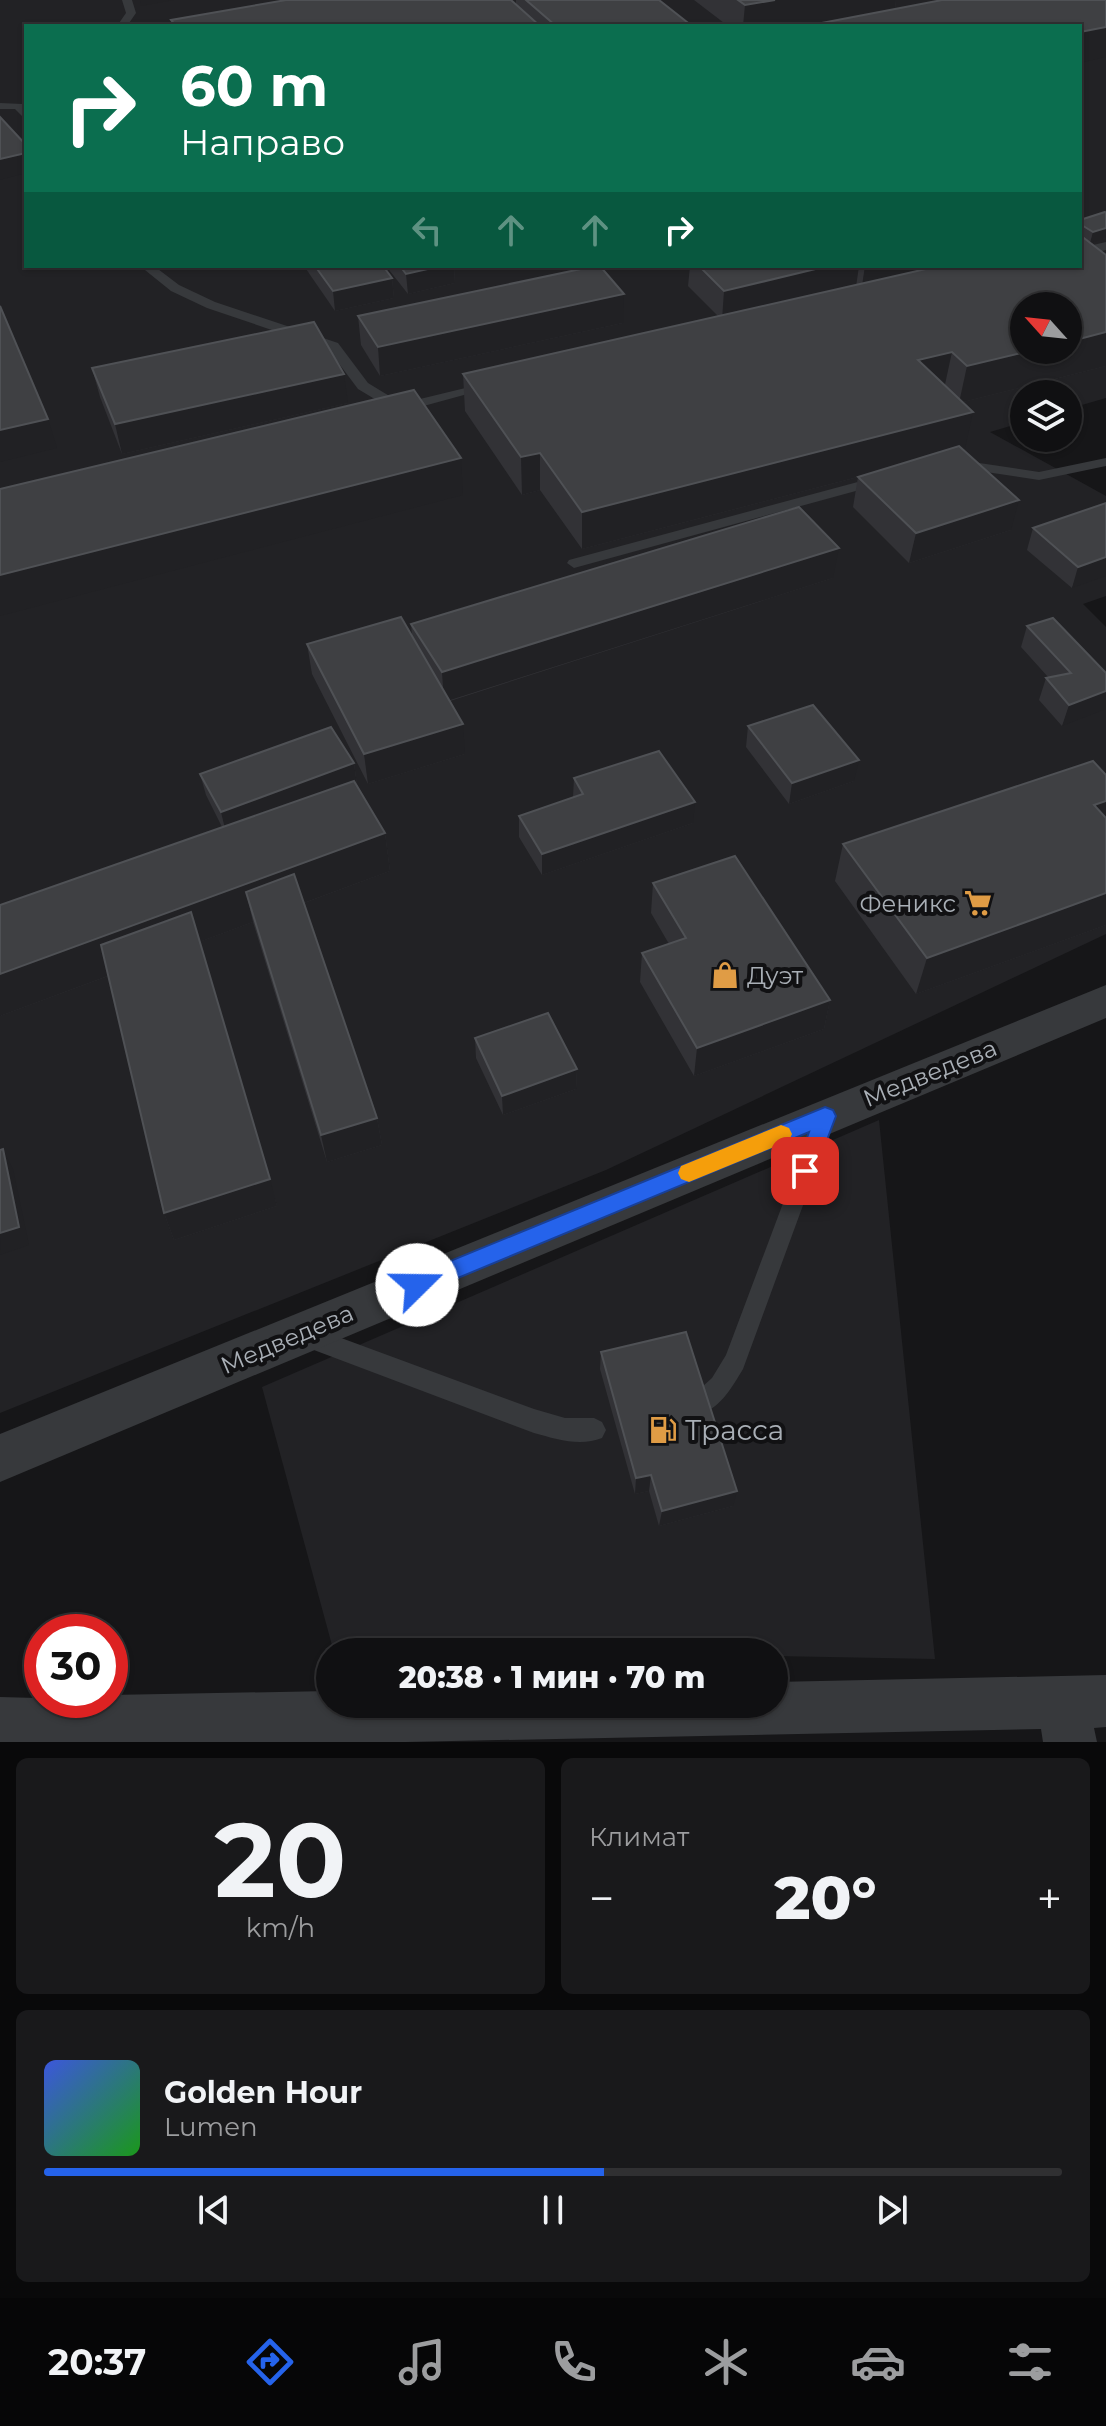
<!DOCTYPE html>
<html lang="ru">
<head>
<meta charset="utf-8">
<style>
  body { margin:0; font-family:Montserrat,sans-serif; background:#19191b; color:#f1f3f6; height:100vh; display:flex; flex-direction:column; font-size:30px; white-space:nowrap }
  * { box-sizing:border-box; margin:0 }
  p { font-size:26px; color:#9c9d9f }
  .icon { flex:none; width:44px; height:44px; fill:none; stroke:currentColor; stroke-width:2; stroke-linecap:round; stroke-linejoin:round }
  .map { position:relative; height:1742px; overflow:hidden }
  .side { display:flex; flex-direction:column; gap:16px; padding:16px; background:#09090a; flex:1 }
  .side>* { flex:none }
  .hud { position:absolute; left:24px; top:24px; width:1058px; height:244px; border-radius:0px; box-shadow:0 2px 6px #0004,0 0 0 2px #303032; background:#0b6e4f; color:#fff; overflow:hidden }
  .needle { width:52px; rotate:297deg }
  .fabs { position:absolute; left:1010px; top:292px; display:grid; gap:16px }
  .fabs a { display:grid; place-items:center; width:72px; height:72px; border-radius:50%; background:#101012; box-shadow:0 2px 6px #0004,0 0 0 2px #303032; font-size:40px }
  .speed { position:absolute; left:24px; top:1614px; display:flex; gap:16px; font-size:40px; font-weight:700; text-align:center }
  .speed>* { display:grid; place-content:center; width:104px; height:104px; border-radius:50%; background:#101012; box-shadow:0 2px 6px #0004,0 0 0 2px #303032; line-height:1 }
  .speed .limit { border:12px solid #d22; background:#fff; color:#111 }
  .pin { position:absolute; display:grid; place-items:center; width:68px; height:68px; color:#fff; margin:-34px; border-radius:16px; box-shadow:0 4px 12px #0006 }
  .me { position:absolute; width:88px; margin:-44px; rotate:68deg; stroke-linejoin:round; filter:drop-shadow(0 0 6px #0008) }
  .turn { display:flex; align-items:center; gap:28px; height:168px; padding:0 24px; font-size:36px }
  .turn .icon { width:104px; height:104px; stroke-width:2.5 }
  .turn b { display:block; font-size:56px; line-height:68px }
  .lanes { display:flex; align-items:center; height:76px; padding:0 24px; background:#0003; justify-content:center; gap:40px; direction:ltr }
  .lanes .off { opacity:.35 }
  .big { font-size:60px; font-weight:800; line-height:1.1 }
  .side .widget { flex:1; display:flex; flex-direction:column; justify-content:center; gap:12px; min-width:0; padding:0 28px; border-radius:12px; background:#19191b }
  .side .dial { align-items:center; gap:0 }
  .dial b { font-size:104px; line-height:1 }
  .song { display:flex; align-items:center; gap:24px }
  .cover { width:96px; height:96px; border-radius:12px; background:linear-gradient(135deg,hsl(230 70% 55%),hsl(120 70% 35%)) }
  .played { height:8px; border-radius:4px; background:linear-gradient(90deg,#2563eb 55%,#303032 55%) }
  .keys { display:flex; justify-content:space-around; direction:ltr }
  .heat { display:flex; justify-content:space-between; align-items:center; font-size:44px; direction:ltr }
  .side .tiles { flex:1; display:grid; gap:16px; grid-template-columns:1fr 1fr }
  .widget:last-child { grid-column:span 2 }
  .trip { position:absolute; left:316px; top:1638px; width:472px; height:80px; border-radius:40px; background:#101012; box-shadow:0 2px 6px #0004,0 0 0 2px #303032; font-weight:800; line-height:80px; text-align:center }
  .dock { display:flex; height:128px; justify-content:space-around; align-items:center; background:#060607; color:#9c9d9f }
  .dock .icon { width:56px; height:56px }
  .dock .on { color:#2563eb }
  .dock b { font-size:36px; color:#f1f3f6 }
  .map>svg:first-child { display:block }
  .built { fill:#222225; fill-rule:evenodd }
  .lines { fill:none; stroke-linecap:round; stroke-linejoin:round }
  .service { fill:#37393c; fill-rule:evenodd }
  .minor { fill:#37393c; fill-rule:evenodd }
  .wall { fill:#323236 }
  .shaded-wall { fill:#212124 }
  .building { fill:#3f4043; stroke:#4f5155; stroke-width:2 }
  .route { fill:#2563eb; stroke:#184099; stroke-width:2 }
  .slow { fill:#f59e0b }
  .labels { text-anchor:middle; dominant-baseline:central; stroke-width:8; stroke-linejoin:round; paint-order:stroke }
  .poi-label { font-size:24px; fill:#a9afb6; stroke:#111113; text-anchor:end }
  .street-label { font-size:24px; fill:#a9afb6; stroke:#111113 }
  .near-poi-label { font-size:28px; fill:#a9afb6; stroke:#111113; text-anchor:start }
</style>
</head>
<body>
<div class="map">
<svg width="1106" height="1742" viewBox="0 0 1106 1742">
  <rect width="100%" height="100%" fill="#161618"/>
  <g class="built">
    <path d="M0,0H1106V398L1068,409V394H1024V422L990,432L1106,496V596L1083,604L1106,627V934L606,1170L0,1413ZM26,26H1080V266H26ZM1024,306H1068V350H1024Z"/>
    <polygon points="879,1120 935,1659 774,1656 774,1652 333,1649 262,1387"/>
  </g>
  <g class="lines">
    <g class="service">
      <polygon points="122,0 132,0 136,13 127,26 117,26 126,13"/>
      <polygon points="0,103 22,104 26,110 26,120 15,109 0,109"/>
      <polygon points="1106,242 1106,250 1080,256 1080,248"/>
      <polygon points="140,266 154,266 179,285 215,302 338,343 368,383 391,397 420,399 486,383 493,387 420,407 383,404 358,389 328,349 207,308 171,291"/>
      <polygon points="1106,458 1106,466 1039,480 959,468 952,464 959,460 1039,472"/>
      <polygon points="880,476 887,480 885,483 574,568 567,563 569,560"/>
      <path d="M825,1109L832,1112L835,1118L743,1369C732,1387 722,1406 701,1414L693,1411L689,1403L693,1395L712,1378L726,1355L815,1118L818,1112Z"/>
      <path d="M306,1325L534,1409L565,1418H594L602,1422L606,1430L602,1438C580,1447 556,1439 534,1433L298,1344L295,1336L298,1328Z"/>
    </g>
    <g class="minor">
      <polygon points="1106,985 1106,1018 0,1482 0,1434"/>
      <polygon points="1106,1675 1106,1727 1094,1728 1097,1742 1043,1742 1041,1729 406,1742 0,1742 0,1697 110,1700 110,1695 330,1691 330,1704 774,1704 774,1682"/>
    </g>
  </g>
  <g class="wall">
    <polygon points="516,0 659,0 692,26 172,26 171,20 516,4"/>
    <polygon points="694,0 896,0 895,9 802,26 728,26"/>
    <polygon points="1080,220 1106,238 1090,242 1106,255 1106,366 963,402 965,449 963,450 1011,530 909,563 853,507 858,477 582,549 540,490 522,495 465,411 463,374 718,316 688,286 690,266 1080,266"/>
    <polygon points="304,266 383,266 392,278 394,298 335,311"/>
    <polygon points="386,266 454,266 455,283 408,294"/>
    <polygon points="358,316 623,323 380,376 361,345"/>
    <polygon points="92,368 348,403 122,454 100,397"/>
    <polygon points="1106,503 1072,588 1027,550 1033,528"/>
    <polygon points="833,578 450,701 465,754 368,784 312,674 307,644 412,636 411,624"/>
    <polygon points="1027,626 1106,673 1062,726 1039,700 1046,678 1049,678 1021,647"/>
    <polygon points="748,726 854,781 789,804 746,747"/>
    <polygon points="354,763 357,785 385,833 390,871 304,903 377,1118 382,1145 327,1162 253,922 199,942 277,1206 174,1240 164,1213 108,976 0,1016 222,827 206,795 200,774"/>
    <polygon points="1106,775 1106,925 916,994 835,881 843,844"/>
    <polygon points="574,778 693,823 542,875 519,837 519,816 573,797"/>
    <polygon points="653,883 830,1000 824,1029 694,1076 640,982 642,953 669,944 651,913"/>
    <polygon points="475,1038 577,1069 576,1089 503,1115 476,1058"/>
    <polygon points="601,1352 733,1506 659,1526 649,1491 635,1494 600,1369"/>
  </g>
  <g class="shaded-wall">
    <polygon points="140,0 174,0 141,6"/>
    <polygon points="775,0 896,0 895,9 802,26 743,26 745,5"/>
    <polygon points="1106,27 1106,57 1080,63 1080,32"/>
    <polygon points="26,153 26,173 0,180 0,159"/>
    <polygon points="1106,228 1106,238 1090,243 1093,232"/>
    <polygon points="441,266 454,266 455,283 408,294 406,274"/>
    <polygon points="828,266 859,266 856,287 722,320 724,291"/>
    <polygon points="865,266 968,266 861,292"/>
    <polygon points="392,278 394,298 335,311 333,291"/>
    <polygon points="624,294 623,323 380,376 378,347"/>
    <polygon points="1106,332 1106,366 959,403 967,366 1034,350 1068,350 1068,342"/>
    <polygon points="952,352 944,389 918,360"/>
    <polygon points="344,374 348,403 122,454 115,424"/>
    <polygon points="973,412 965,449 582,549 582,512"/>
    <polygon points="48,419 57,448 0,462 0,430"/>
    <polygon points="540,453 540,490 522,495 521,457"/>
    <polygon points="461,458 463,495 0,616 0,575"/>
    <polygon points="1019,500 1011,530 909,563 916,533"/>
    <polygon points="839,548 833,578 444,702 442,672"/>
    <polygon points="1106,557 1106,576 1072,588 1078,567"/>
    <polygon points="1106,691 1106,709 1062,726 1069,705"/>
    <polygon points="463,724 465,754 368,784 364,754"/>
    <polygon points="859,760 854,781 789,804 792,783"/>
    <polygon points="354,763 357,785 226,833 221,812"/>
    <polygon points="1106,801 1106,833 1094,805"/>
    <polygon points="695,802 693,823 542,875 542,854"/>
    <polygon points="385,833 390,871 255,921 246,892 253,922 0,1016 0,974"/>
    <polygon points="1106,893 1106,925 916,994 927,958"/>
    <polygon points="830,1000 824,1029 694,1076 697,1048"/>
    <polygon points="577,1069 576,1089 503,1115 502,1096"/>
    <polygon points="377,1118 382,1145 327,1162 321,1135"/>
    <polygon points="3,1149 13,1169 29,1245 0,1255"/>
    <polygon points="270,1179 277,1206 174,1240 164,1213"/>
    <polygon points="651,1475 649,1491 635,1494 636,1478"/>
    <polygon points="737,1491 733,1506 659,1526 662,1511"/>
  </g>
  <g class="building">
    <polygon points="286,0 511,0 540,26 176,26 171,20"/>
    <polygon points="526,0 659,0 692,26 556,26"/>
    <polygon points="738,0 775,0 745,5"/>
    <polygon points="942,0 1106,0 1106,27 1080,32 1080,26 806,26"/>
    <polygon points="0,117 26,145 26,153 0,159"/>
    <polygon points="1105,212 1106,213 1106,228 1093,232 1080,224 1080,220"/>
    <polygon points="1080,235 1106,255 1106,332 1068,342 1068,306 1024,306 1024,350 1034,350 967,366 952,352 918,360 973,412 582,512 540,453 521,457 463,374 939,266 1080,266"/>
    <polygon points="315,266 383,266 392,278 333,291"/>
    <polygon points="400,266 441,266 406,274"/>
    <polygon points="595,266 600,266 624,294 378,347 358,316"/>
    <polygon points="699,266 828,266 724,291"/>
    <polygon points="0,306 48,419 0,430"/>
    <polygon points="314,322 344,374 115,424 92,368"/>
    <polygon points="414,390 461,458 0,575 0,489"/>
    <polygon points="959,446 1019,500 916,533 858,477"/>
    <polygon points="1106,503 1106,557 1078,567 1033,528"/>
    <polygon points="799,507 839,548 442,672 411,624"/>
    <polygon points="401,617 463,724 364,754 307,644"/>
    <polygon points="1053,618 1106,673 1106,691 1069,705 1046,678 1071,673 1027,626"/>
    <polygon points="813,705 859,760 792,783 748,726"/>
    <polygon points="331,727 354,763 221,812 200,774"/>
    <polygon points="659,751 695,802 542,854 519,816 583,794 574,778"/>
    <polygon points="1093,761 1106,775 1106,801 1094,805 1106,818 1106,893 927,958 843,844"/>
    <polygon points="354,781 385,833 0,974 0,905"/>
    <polygon points="735,856 830,1000 697,1048 642,953 686,938 653,883"/>
    <polygon points="294,874 377,1118 321,1135 246,892"/>
    <polygon points="191,912 270,1179 164,1213 101,945"/>
    <polygon points="548,1013 577,1069 502,1096 475,1038"/>
    <polygon points="3,1149 19,1227 0,1233 0,1150"/>
    <polygon points="686,1332 737,1491 662,1511 651,1475 636,1478 601,1352"/>
  </g>
  <polygon class="route" points="825,1107 833,1110 836,1116 813,1177 805,1180 798,1177 795,1171 809,1132 417,1295 409,1292 406,1285 409,1278"/>
  <polygon class="slow" points="781,1125 789,1128 792,1134 789,1141 689,1182 681,1179 678,1173 681,1166"/>
  <defs>
    <g id="supermarket-bare" transform="scale(2.16)"><path d="M-6-5.5h2.5l.6 2H6L4.5 2H-2.5L-4.4-4H-6ZM-1.5 3.2a1.3 1.3 0 1 0 .1 0ZM3 3.2a1.3 1.3 0 1 0 .1 0Z" fill="#e09c45" stroke="#111113" stroke-width="2.5" paint-order="stroke"/></g>
    <g id="shop-bare" transform="scale(2.16)"><path d="M-5-2.5h2.3a2.7 3.5 0 0 1 5.4 0H5L5.5 6h-11ZM-1.5-2.5h3a1.5 2.3 0 0 0-3 0Z" fill="#e09c45" stroke="#111113" stroke-width="2.5" paint-order="stroke"/></g>
    <g id="fuel-bare" transform="scale(2.16)"><path d="M-5.5-6h7V0h2V4h1.3V-2.5L3-4.5l.8-.8L6-3V5H2.5V1h-1V6h-7ZM-4.2-4.7v3.2H.2V-4.7Z" fill="#e09c45" stroke="#111113" stroke-width="2.5" paint-order="stroke"/></g>
  </defs>
  <g fill-rule="evenodd">
    <use href="#supermarket-bare" x="978" y="903"/>
    <use href="#shop-bare" x="725" y="975"/>
    <use href="#fuel-bare" x="663" y="1430"/>
  </g>
  <g class="labels">
    <g class="poi-label">
      <text x="956" y="903">Феникс</text>
      <text x="747" y="975" text-anchor="start">Дуэт</text>
    </g>
    <g class="street-label">
      <text transform="translate(930 1073) rotate(-22)">Медведева</text>
      <text transform="translate(287 1339) rotate(-23)">Медведева</text>
    </g>
    <g class="near-poi-label">
      <text x="685" y="1430">Трасса</text>
    </g>
  </g>
</svg>
<div class="fabs">
<a><svg class="needle" viewBox="-14 -14 28 28"><path d="M0-13l5 13h-10z" fill="#e53935"/><path d="M0 13l5-13h-10z" fill="#9c9d9f"/></svg></a>
<a><svg class="icon" aria-label="layers" viewBox="0 0 24 24"><path d="M12 4l9 5-9 5-9-5zM3 14l9 5 9-5"/></svg></a>
</div>
<div class="speed"><div class="limit">30</div></div>
<div class="pin" style="left:805px;top:1171px;background:#d93025"><svg class="icon" aria-label="arrive" viewBox="0 0 24 24"><path d="M6 21V4h12l-3 4 3 4H6"/></svg></div>
<svg class="me" style="left:417px;top:1285px" viewBox="-20 -20 40 40"><circle r="19" fill="#fff"/><path d="M0-13L10 11 0 6-10 11z" fill="#2563eb"/></svg>
<div class="trip">20:38 · 1 мин · 70 m</div>
<div class="hud">
<div class="turn"><svg class="icon" aria-label="right" viewBox="0 0 24 24"><path d="M7 20v-9h11M14 6l5 5-5 5"/></svg><div><b>60 m</b>Направо</div></div>
<div class="lanes"><svg class="icon off" aria-label="left" viewBox="0 0 24 24"><path d="M17 20v-9H6M10 6l-5 5 5 5"/></svg><svg class="icon off" aria-label="ahead" viewBox="0 0 24 24"><path d="M12 20V5M6 11l6-6 6 6"/></svg><svg class="icon off" aria-label="ahead" viewBox="0 0 24 24"><path d="M12 20V5M6 11l6-6 6 6"/></svg><svg class="icon" aria-label="right" viewBox="0 0 24 24"><path d="M7 20v-9h11M14 6l5 5-5 5"/></svg></div>
</div>
</div>
<section class="side">
<div class="tiles">
<div class="widget dial"><b>20</b><p>km/h</p></div>
<div class="widget"><p>Климат</p>
<div class="heat"><a>−</a><b class="big">20°</b><a>+</a></div>
</div>
<div class="widget">
<div class="song"><i class="cover"></i><div><b>Golden Hour</b><p>Lumen</p></div></div>
<div class="played"></div>
<div class="keys"><svg class="icon" aria-label="previous" viewBox="0 0 24 24"><path d="M18 5L8 12l10 7zM5 5v14"/></svg><svg class="icon" aria-label="pause" viewBox="0 0 24 24"><path d="M8 5v14M16 5v14"/></svg><svg class="icon" aria-label="next" viewBox="0 0 24 24"><path d="M6 5l10 7-10 7zM19 5v14"/></svg></div>
</div>
</div>
</section>
<nav class="dock">
<b>20:37</b>
<svg class="icon on" aria-label="directions" viewBox="0 0 24 24"><path d="M12 3l9 9-9 9-9-9zM9 14v-3h6M13 9l2 2-2 2"/></svg>
<svg class="icon" aria-label="music" viewBox="0 0 24 24"><path d="M9 18V5l10-2v13"/><circle cx="6" cy="18" r="3"/><circle cx="16" cy="16" r="3"/></svg>
<svg class="icon" aria-label="phone" viewBox="0 0 24 24"><path d="M5 4h4l2 5-3 2q2 4 5 5l2-3 5 2v4C11 20 4 13 5 4z"/></svg>
<svg class="icon" aria-label="climate" viewBox="0 0 24 24"><path d="M12 3v18M4 7l16 10M4 17L20 7"/></svg>
<svg class="icon" aria-label="car" viewBox="0 0 24 24"><path d="M5 17H2v-5l4-1 3-4h7l3 4 3 1v5h-3M9 17h6M6 11h13"/><circle cx="7" cy="17" r="2"/><circle cx="17" cy="17" r="2"/></svg>
<svg class="icon" aria-label="filters" viewBox="0 0 24 24"><path d="M4 7h16M4 17h16"/><circle cx="9" cy="7" r="2"/><circle cx="15" cy="17" r="2"/></svg>
</nav>
</body>
</html>
